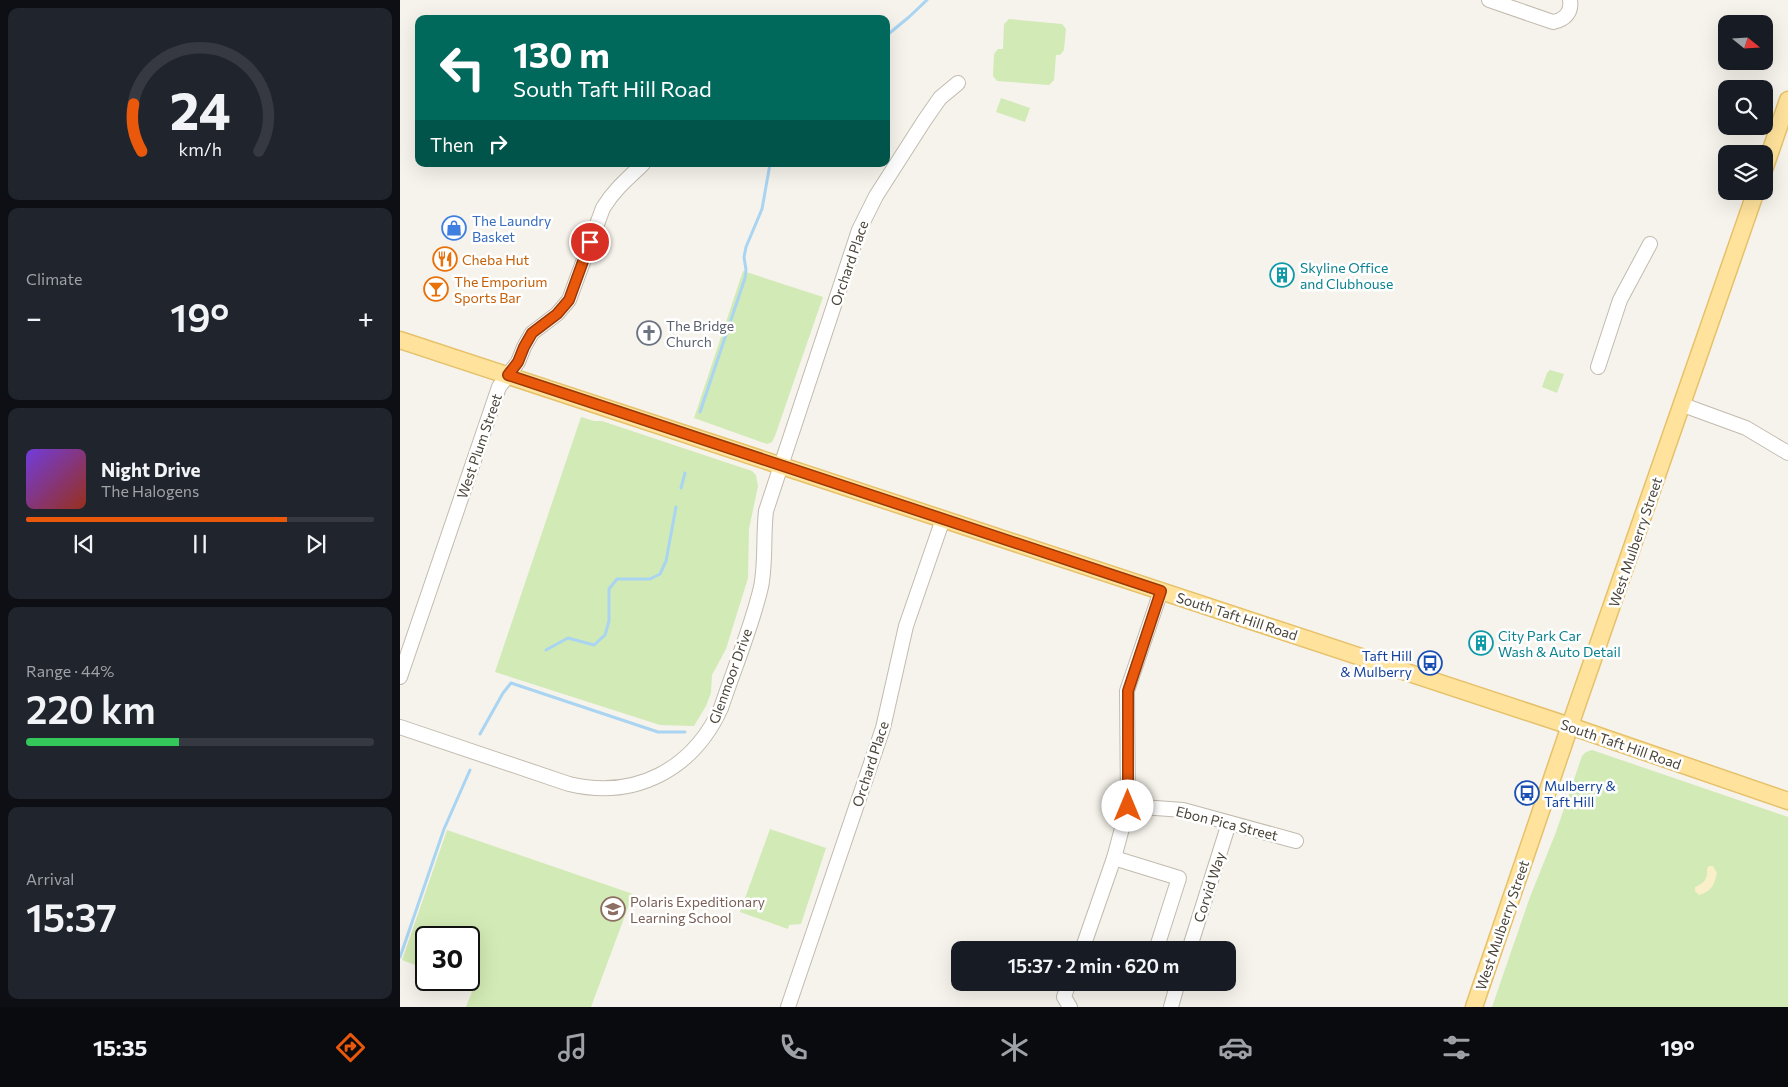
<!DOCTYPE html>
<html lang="en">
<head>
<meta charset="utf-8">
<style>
  body { margin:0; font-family:Commissioner,sans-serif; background:#20242c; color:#f1f3f6; height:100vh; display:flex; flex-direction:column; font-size:19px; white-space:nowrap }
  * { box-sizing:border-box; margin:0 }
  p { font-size:16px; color:#9ea1a6 }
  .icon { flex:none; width:28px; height:28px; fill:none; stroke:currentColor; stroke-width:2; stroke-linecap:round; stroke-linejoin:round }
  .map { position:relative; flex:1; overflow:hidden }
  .panel { display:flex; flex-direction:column; gap:8px; padding:8px; background:#0d0f14; width:400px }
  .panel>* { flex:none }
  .hud { position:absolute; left:15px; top:15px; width:475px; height:152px; border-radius:10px; box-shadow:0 5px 20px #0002; background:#00695c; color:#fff; overflow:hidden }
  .needle { width:32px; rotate:108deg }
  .fabs { position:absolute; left:1318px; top:15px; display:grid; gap:10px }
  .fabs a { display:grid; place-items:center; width:55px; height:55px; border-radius:10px; background:#171b24; box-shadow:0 5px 20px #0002; font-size:25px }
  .speed { position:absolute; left:15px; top:926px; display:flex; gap:10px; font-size:25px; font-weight:700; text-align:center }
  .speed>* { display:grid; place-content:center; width:65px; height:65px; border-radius:50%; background:#171b24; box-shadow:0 5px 20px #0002; line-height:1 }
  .speed .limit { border:2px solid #111; border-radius:8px; background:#fff; color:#111 }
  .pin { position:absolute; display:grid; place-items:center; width:42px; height:42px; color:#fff; margin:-21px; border:2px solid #fff; border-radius:50%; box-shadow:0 1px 5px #0007 }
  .me { position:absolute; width:55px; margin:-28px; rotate:0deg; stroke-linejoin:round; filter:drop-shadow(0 0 4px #0008) }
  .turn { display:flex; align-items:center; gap:18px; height:105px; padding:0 15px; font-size:22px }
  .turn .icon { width:65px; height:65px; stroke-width:2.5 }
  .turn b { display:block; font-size:35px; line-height:42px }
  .then { display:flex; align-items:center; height:48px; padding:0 15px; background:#0003; gap:10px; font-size:19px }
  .big { font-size:38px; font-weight:600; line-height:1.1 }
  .panel .card { flex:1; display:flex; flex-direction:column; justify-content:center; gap:8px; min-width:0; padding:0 18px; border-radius:10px; background:#20242c }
  .panel .dial { align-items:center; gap:0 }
  .dial svg { height:130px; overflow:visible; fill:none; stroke:#363941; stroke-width:7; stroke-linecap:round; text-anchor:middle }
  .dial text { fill:#f1f3f6; stroke:none }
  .song { display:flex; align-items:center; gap:15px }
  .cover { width:60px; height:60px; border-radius:8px; background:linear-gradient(135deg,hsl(260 70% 55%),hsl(10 70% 35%)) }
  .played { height:5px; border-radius:2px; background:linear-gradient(90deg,#ea580c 75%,#363941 75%) }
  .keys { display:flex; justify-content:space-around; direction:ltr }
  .heat { display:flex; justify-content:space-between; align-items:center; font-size:28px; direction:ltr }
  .charge { height:8px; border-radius:4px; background:linear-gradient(90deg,#34c759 44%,#363941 0) }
  .trip { position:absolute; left:551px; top:941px; width:285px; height:50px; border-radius:10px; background:#171b24; box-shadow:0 5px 20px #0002; font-weight:600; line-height:50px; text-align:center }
  .tab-bar { display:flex; height:80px; justify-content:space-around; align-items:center; background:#090b0e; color:#9ea1a6 }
  .tab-bar .icon { width:35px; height:35px }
  .tab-bar .selected { color:#ea580c }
  .tab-bar b { font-size:22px; color:#f1f3f6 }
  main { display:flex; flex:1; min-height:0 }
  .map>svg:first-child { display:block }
  .green { fill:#d2eab5 }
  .sand { fill:#f9efc9 }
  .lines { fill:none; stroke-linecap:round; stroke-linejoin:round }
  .stream { stroke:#a9d4f2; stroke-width:3 }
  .minor-casing { stroke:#c2bbae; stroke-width:16 }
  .major-casing { stroke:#e6c16a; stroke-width:19 }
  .minor { stroke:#fff; stroke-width:14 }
  .major { stroke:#ffe39c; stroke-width:16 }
  .route-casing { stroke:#983908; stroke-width:12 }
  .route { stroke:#ea580c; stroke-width:9 }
  .labels { text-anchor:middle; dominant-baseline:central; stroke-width:5; stroke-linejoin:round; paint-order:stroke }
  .shop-label { font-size:14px; fill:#366cbe; stroke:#fff; text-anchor:start }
  .food-label { font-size:14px; fill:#c56008; stroke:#fff; text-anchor:start }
  .street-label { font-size:14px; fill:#4b4439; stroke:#fff }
  .culture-label { font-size:14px; fill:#0d838f; stroke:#fff; text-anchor:start }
  .worship-label { font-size:14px; fill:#5b616d; stroke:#fff; text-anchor:start }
  .transit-label { font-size:14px; fill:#164399; stroke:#fff; text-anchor:end }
  .education-label { font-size:14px; fill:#785e54; stroke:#fff; text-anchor:start }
</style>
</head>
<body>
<main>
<section class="panel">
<div class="card dial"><svg viewBox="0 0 100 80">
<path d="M14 69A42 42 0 1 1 86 69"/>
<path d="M14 69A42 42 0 0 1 9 40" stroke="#ea580c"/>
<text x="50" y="56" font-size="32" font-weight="700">24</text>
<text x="50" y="72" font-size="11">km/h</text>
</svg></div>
<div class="card"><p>Climate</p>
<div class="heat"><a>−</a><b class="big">19°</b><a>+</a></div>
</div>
<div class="card">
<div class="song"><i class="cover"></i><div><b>Night Drive</b><p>The Halogens</p></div></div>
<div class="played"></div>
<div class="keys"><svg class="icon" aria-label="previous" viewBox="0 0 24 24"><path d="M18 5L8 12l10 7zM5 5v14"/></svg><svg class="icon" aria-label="pause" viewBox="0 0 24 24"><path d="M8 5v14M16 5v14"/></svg><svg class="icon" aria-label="next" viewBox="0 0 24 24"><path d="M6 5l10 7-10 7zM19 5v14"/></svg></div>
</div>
<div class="card"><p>Range · 44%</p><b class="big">220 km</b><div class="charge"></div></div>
<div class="card"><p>Arrival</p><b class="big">15:37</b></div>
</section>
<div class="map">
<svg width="1388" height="1007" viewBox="0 0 1388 1007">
  <rect width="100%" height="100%" fill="#f6f3ec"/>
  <g class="green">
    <polygon points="609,19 662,24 666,29 664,50 660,55 656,55 654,80 649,85 597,81 593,76 594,54 598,49 603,49 604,24"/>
    <polygon points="601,98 630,108 625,122 596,112"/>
    <polygon points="343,271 423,297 375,436 372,442 367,444 294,418"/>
    <polygon points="1150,370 1164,374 1157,393 1142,387 1147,373"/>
    <polygon points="181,417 194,421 202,421 352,471 356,475 358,486 349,529 348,578 326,649 312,675 311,693 306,706 294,726 260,725 95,672"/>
    <polygon points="1192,750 1388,817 1388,1007 1092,1007 1130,897 1156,832 1182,756 1186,752"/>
    <polygon points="370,829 426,848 401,924 389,925 388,929 340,912"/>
    <polygon points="47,830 233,894 191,1007 66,1007 74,986 57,980 69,980 69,938 26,938 26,969 2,960"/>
  </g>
  <path class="sand" d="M1309,866H1313L1317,873C1314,885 1312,891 1299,895L1295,891V887C1304,883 1308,879 1307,869Z"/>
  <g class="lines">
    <g class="stream">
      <polyline points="486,36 509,17 527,0"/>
      <polyline points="300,412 345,278 346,270 344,257 346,247 362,209 370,164"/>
      <polyline points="281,488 285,473"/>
      <polyline points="146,650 168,638 194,645 205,635 209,621 209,589 217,579 250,579 260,574 266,561 276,507"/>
      <polyline points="80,734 103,693 111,683 258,732 285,732"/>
      <polyline points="0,957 44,829 70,770"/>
    </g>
    <g class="minor-casing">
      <g id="minor">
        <path d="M1089,0L1153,22C1165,20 1172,12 1170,0"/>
        <polyline points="1198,367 1220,300 1250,244"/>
        <polyline points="1283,405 1346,428 1388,453"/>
        <path d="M0,677L99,387L118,362L124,347L132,333L157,314L169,300L203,208C214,190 228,178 243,164"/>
        <path d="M0,727L169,784C236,800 293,769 321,708C334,669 352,626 361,587C366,562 363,536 366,511L459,230L476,196L524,121L540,98L558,83"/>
        <polyline points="728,806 783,810 896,841"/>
        <polyline points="714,858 779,878 756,950"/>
        <polyline points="682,950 714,858 728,806 727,691 761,591"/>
        <polyline points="789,950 829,823"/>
        <polyline points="669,982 664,997 670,1007"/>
        <polyline points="388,1007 483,728 506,626 543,519"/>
        <polyline points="771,1007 778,982"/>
      </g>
    </g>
    <g class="major-casing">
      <g id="major">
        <polyline points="1364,170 1388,100"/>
        <polyline points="0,340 1170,726 1388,801"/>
        <polyline points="1074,1007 1175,711 1356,191"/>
      </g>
    </g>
    <use href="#minor" class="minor"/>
    <use href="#major" class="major"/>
  </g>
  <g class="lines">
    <g class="route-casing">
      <polyline id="route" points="190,242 169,300 157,314 132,333 124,347 118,362 108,375 761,591 728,691 728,806"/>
    </g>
    <use href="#route" class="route"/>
  </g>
  <defs>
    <g id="shop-ring" transform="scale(1.25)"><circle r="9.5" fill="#fff" stroke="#3f7fe0" stroke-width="1.5"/><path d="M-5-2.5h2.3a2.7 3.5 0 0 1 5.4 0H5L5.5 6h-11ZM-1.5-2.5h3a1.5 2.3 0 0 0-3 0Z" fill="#3f7fe0"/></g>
    <g id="restaurant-ring" transform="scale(1.25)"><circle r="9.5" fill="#fff" stroke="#e8710a" stroke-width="1.5"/><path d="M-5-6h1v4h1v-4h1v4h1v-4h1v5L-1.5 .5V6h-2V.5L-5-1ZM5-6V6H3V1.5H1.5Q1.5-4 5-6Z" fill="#e8710a"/></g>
    <g id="building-ring" transform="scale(1.25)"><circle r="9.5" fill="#fff" stroke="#0f9aa8" stroke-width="1.5"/><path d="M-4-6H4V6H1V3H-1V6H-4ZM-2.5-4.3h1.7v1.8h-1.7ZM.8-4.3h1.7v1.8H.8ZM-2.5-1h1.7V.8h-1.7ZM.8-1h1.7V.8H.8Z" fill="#0f9aa8"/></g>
    <g id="bar-ring" transform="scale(1.25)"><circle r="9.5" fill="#fff" stroke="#e8710a" stroke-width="1.5"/><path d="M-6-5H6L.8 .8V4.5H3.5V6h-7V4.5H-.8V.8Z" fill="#e8710a"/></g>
    <g id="church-ring" transform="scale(1.25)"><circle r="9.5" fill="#fff" stroke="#6b7280" stroke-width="1.5"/><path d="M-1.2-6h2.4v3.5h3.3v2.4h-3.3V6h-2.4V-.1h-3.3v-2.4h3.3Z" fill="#6b7280"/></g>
    <g id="bus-ring" transform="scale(1.25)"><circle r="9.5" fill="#fff" stroke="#1a4fb4" stroke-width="1.5"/><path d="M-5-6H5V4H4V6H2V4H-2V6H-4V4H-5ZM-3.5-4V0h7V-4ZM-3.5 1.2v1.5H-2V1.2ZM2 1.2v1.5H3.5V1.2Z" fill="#1a4fb4"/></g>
    <g id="school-ring" transform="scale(1.25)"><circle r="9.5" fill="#fff" stroke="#8d6e63" stroke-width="1.5"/><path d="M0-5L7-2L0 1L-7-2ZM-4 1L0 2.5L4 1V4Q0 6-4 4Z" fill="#8d6e63"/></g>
  </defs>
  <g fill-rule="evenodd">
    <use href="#shop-ring" x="54" y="228"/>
    <use href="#restaurant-ring" x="45" y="259"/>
    <use href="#building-ring" x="882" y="275"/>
    <use href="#bar-ring" x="36" y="289"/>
    <use href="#church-ring" x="249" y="333"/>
    <use href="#building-ring" x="1081" y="643"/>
    <use href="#bus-ring" x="1030" y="663"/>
    <use href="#bus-ring" x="1127" y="793"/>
    <use href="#school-ring" x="213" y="909"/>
  </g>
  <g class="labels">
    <g class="shop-label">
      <text x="72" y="220">The Laundry<tspan x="72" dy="16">Basket</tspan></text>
    </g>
    <g class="food-label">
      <text x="62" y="259">Cheba Hut</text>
      <text x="54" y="281">The Emporium<tspan x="54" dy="16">Sports Bar</tspan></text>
    </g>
    <g class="street-label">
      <text transform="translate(449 263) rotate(-71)">Orchard Place</text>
      <text transform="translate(79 446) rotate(-71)">West Plum Street</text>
      <text transform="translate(1235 542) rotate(-71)">West Mulberry Street</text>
      <text transform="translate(837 616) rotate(18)">South Taft Hill Road</text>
      <text transform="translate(330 676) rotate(-70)">Glenmoor Drive</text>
      <text transform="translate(1221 744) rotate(19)">South Taft Hill Road</text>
      <text transform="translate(470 764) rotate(-72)">Orchard Place</text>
      <text transform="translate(827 823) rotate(14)">Ebon Pica Street</text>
      <text transform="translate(809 887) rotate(-72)">Corvid Way</text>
      <text transform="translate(1102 925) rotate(-71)">West Mulberry Street</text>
    </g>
    <g class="culture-label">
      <text x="900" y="267">Skyline Office<tspan x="900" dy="16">and Clubhouse</tspan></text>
      <text x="1098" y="635">City Park Car<tspan x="1098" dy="16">Wash &amp; Auto Detail</tspan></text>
    </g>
    <g class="worship-label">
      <text x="266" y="325">The Bridge<tspan x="266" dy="16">Church</tspan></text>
    </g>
    <g class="transit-label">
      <text x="1012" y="655">Taft Hill<tspan x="1012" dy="16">&amp; Mulberry</tspan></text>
      <text x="1144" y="785" text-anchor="start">Mulberry &amp;<tspan x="1144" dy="16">Taft Hill</tspan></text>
    </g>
    <g class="education-label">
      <text x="230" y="901">Polaris Expeditionary<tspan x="230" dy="16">Learning School</tspan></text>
    </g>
  </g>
</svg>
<div class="fabs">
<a><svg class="needle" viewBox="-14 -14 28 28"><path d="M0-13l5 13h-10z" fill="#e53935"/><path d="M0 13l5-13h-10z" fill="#9ea1a6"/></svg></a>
<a><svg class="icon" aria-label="search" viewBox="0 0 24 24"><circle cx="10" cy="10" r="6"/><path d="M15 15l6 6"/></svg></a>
<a><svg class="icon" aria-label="layers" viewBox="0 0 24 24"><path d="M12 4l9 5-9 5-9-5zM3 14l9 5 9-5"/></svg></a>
</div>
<div class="speed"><div class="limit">30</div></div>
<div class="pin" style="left:190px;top:242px;background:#d93025"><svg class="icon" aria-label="arrive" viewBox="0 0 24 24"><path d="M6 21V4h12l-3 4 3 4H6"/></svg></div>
<svg class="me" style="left:728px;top:806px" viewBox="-20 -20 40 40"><circle r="19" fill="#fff"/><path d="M0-13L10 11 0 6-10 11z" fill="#ea580c"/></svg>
<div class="trip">15:37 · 2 min · 620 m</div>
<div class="hud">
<div class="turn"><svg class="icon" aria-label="left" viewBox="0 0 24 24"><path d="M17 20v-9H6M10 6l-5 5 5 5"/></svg><div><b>130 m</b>South Taft Hill Road</div></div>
<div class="then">Then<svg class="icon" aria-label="right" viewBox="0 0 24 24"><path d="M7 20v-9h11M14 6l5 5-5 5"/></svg></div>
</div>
</div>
</main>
<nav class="tab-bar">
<b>15:35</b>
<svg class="icon selected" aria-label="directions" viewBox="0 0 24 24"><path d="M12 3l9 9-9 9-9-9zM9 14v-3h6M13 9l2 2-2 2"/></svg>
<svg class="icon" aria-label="music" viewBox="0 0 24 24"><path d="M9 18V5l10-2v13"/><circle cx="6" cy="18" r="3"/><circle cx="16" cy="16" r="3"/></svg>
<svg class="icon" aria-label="phone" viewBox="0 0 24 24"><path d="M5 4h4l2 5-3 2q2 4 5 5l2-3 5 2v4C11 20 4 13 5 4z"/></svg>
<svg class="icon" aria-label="climate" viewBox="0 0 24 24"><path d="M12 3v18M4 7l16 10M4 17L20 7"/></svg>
<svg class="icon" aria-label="car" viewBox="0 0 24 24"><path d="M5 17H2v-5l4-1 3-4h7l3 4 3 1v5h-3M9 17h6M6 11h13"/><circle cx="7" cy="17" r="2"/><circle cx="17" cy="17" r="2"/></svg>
<svg class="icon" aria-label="filters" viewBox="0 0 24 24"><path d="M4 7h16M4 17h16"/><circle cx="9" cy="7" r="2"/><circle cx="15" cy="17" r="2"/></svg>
<b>19°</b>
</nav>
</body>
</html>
